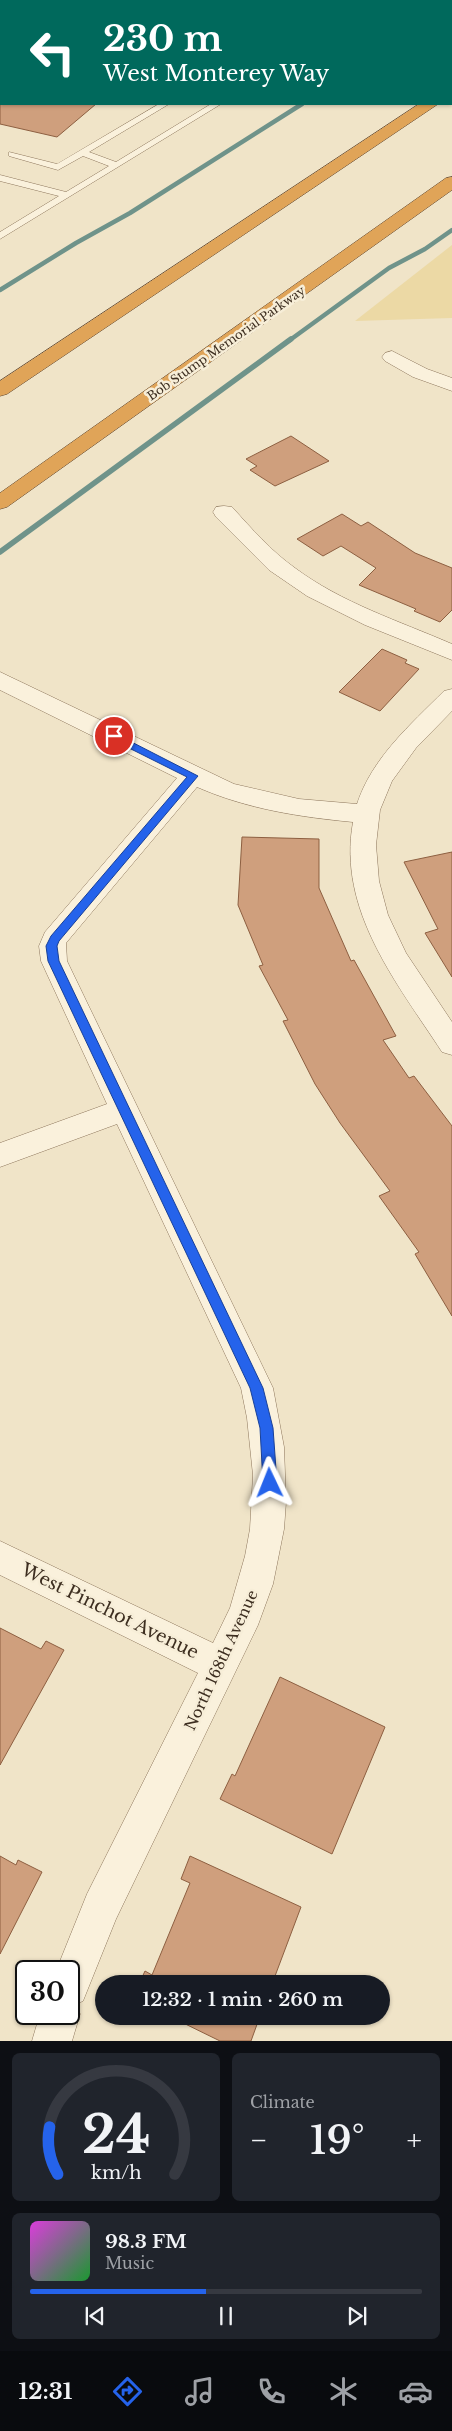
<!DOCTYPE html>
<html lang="en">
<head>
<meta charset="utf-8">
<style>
  body { margin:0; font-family:"Libre Baskerville",serif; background:#20242c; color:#f1f3f6; height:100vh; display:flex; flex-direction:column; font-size:19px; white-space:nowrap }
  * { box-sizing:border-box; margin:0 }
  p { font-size:16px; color:#9ea1a6 }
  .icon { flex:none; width:28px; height:28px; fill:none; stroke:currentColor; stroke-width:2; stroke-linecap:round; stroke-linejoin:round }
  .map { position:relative; height:2041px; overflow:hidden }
  .side { display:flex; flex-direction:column; gap:12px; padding:12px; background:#0d0f14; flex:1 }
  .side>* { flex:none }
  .guide { position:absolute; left:0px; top:0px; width:452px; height:105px; box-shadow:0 1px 4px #0004; background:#00695c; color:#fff; overflow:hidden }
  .speed { position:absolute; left:15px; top:1960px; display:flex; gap:10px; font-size:25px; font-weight:700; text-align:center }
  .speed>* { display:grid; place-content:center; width:65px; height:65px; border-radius:50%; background:#171b24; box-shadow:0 1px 4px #0004; line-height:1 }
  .speed .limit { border:2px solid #111; border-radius:8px; background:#fff; color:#111 }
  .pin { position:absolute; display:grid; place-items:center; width:42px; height:42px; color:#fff; margin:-21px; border:2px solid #fff; border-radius:50%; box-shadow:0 1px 5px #0007 }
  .me { position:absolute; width:55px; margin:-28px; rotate:358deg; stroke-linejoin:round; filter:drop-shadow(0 0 4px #0008) }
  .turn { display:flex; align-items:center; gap:18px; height:105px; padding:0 20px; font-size:22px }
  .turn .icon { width:65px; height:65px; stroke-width:2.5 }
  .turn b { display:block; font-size:35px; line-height:42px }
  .big { font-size:38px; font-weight:600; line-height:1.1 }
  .side .card { flex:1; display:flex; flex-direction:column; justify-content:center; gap:8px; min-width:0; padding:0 18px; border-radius:8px; background:#20242c }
  .side .dial { align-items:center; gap:0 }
  .dial svg { height:130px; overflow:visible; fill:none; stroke:#363941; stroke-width:7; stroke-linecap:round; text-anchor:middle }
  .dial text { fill:#f1f3f6; stroke:none }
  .song { display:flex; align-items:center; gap:15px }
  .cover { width:60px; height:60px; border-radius:8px; background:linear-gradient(135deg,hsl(300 70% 55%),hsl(130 70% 35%)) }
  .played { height:5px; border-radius:2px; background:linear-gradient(90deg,#2563eb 45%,#363941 45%) }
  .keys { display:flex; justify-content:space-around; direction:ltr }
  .heat { display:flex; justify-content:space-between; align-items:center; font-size:28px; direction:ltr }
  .side .tiles { flex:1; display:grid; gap:12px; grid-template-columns:1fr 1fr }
  .card:last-child { grid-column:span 2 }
  .trip { position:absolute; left:95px; top:1975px; width:295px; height:50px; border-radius:25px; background:#171b24; box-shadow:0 1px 4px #0004; font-weight:600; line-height:50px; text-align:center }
  .tabs { display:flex; height:80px; justify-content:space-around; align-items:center; background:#090b0e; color:#9ea1a6 }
  .tabs .icon { width:35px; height:35px }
  .tabs .current { color:#2563eb }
  .tabs b { font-size:22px; color:#f1f3f6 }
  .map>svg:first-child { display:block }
  .sand { fill:#ecd9a5 }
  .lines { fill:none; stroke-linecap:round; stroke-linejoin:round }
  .stream-far1 { stroke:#6f938a; stroke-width:4.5 }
  .stream { stroke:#6f938a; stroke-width:5.5 }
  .building { fill:#cf9f7d; stroke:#8d5f41 }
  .service-casing { stroke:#8d765c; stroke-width:1 }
  .minor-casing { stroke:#8d765c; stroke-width:1 }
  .motorway-casing { stroke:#5b4430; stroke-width:1 }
  .service { fill:#faf1dc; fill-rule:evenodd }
  .minor { fill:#faf1dc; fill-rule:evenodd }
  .motorway { fill:#e0a458; fill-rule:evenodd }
  .route { fill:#2563eb; stroke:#184099 }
  .labels { text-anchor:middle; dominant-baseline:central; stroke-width:5; stroke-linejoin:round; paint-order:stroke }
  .far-street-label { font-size:12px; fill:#3d2e20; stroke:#f7eed8 }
  .street-label { font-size:15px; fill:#3d2e20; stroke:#f7eed8 }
  .near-street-label { font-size:18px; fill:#3d2e20; stroke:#f7eed8 }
</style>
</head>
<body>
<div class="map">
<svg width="452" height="2041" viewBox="0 0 452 2041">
  <rect width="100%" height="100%" fill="#f0e4c8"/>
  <polygon class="sand" points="452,245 452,318 355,321"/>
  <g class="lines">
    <g class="stream-far1">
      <polyline points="0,290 76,243 130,213 302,104"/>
      <polyline points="290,340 389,268 425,249 452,230"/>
    </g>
    <polyline class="stream" points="0,552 291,339"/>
  </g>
  <g class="building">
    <polygon points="0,104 96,104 57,137 0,124"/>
    <polygon points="291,436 329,461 275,486 250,470 257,466 246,459"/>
    <polygon points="342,514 361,526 368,522 415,553 452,568 452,610 440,622 414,611 416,609 359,585 376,568 341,546 323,556 297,539"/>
    <polygon points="382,649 407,660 405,663 419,669 380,711 339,692"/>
    <polygon points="242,837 319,839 319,888 351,961 354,960 396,1036 383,1040 409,1078 414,1076 452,1126 452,1316 415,1254 419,1252 379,1196 390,1191 340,1123 315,1084 283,1021 288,1020 259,966 263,965 238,905"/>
    <polygon points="452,852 452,977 425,933 438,929 404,862"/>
    <polygon points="0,1628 41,1649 46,1641 64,1650 0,1765"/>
    <polygon points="280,1677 385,1727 332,1854 220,1799 232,1774 235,1776"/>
    <polygon points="0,1856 16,1865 18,1860 42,1872 0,1954"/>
    <polygon points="190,1856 301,1907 272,1984 139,1984 145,1971 152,1975 190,1883 181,1879"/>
    <polygon points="169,2016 260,2016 251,2041 220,2041"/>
  </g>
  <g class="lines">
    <g class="service-casing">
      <g id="service">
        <polygon points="361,0 372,0 373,1 362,1"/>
        <polygon points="159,104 169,104 89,152 116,162 211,104 221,104 0,239 0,232 59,196 0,181 0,175 66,192 109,166 83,156 58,170 9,156 9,152 57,164"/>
      </g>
    </g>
    <g class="minor-casing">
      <g id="minor">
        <polygon points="392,351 427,369 452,378 452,391 413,377 385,361 382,357 385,353"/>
        <path d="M224,506L232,507C252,529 271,551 295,568C342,603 399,621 452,644V660L365,625L307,596L269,570L216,517L213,512L216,507Z"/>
        <path d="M0,672L234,784L299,799L357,804C372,758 410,725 444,691L452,689V711L416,748L392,781L380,810L376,845L379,881L388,915L406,953L452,1022V1055L442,1052C397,983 337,910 353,822C300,817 247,809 197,787L66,943L67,961L273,1388L284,1447L286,1502L284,1529L273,1584L258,1625L116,1919L83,2001L76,2004L80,2014L72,2041H32L40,2014H69V1971H56L87,1894L198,1673L0,1575V1541L213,1643L230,1608L245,1556L250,1529L253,1475L247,1418L241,1388L117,1124L0,1167V1143L107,1104L41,961L39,946L45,932L177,778L0,690Z"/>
      </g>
    </g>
    <g class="motorway-casing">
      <g id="motorway">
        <polygon points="452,84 452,95 451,95 451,84"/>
        <polygon points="419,104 438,104 7,394 0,396 0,381"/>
        <polygon points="452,177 452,190 7,507 0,509 0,493 446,178"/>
      </g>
    </g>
    <use href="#service" class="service"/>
    <use href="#minor" class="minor"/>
    <use href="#motorway" class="motorway"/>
  </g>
  <polygon class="route" points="114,733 198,776 59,941 57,946 59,961 263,1388 273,1428 277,1483 275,1488 270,1489 265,1488 263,1483 260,1428 250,1388 48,961 46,946 51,936 187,777 111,739 110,736"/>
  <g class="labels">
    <g class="far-street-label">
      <text transform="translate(226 343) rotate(-35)">Bob Stump Memorial Parkway</text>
    </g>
    <g class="street-label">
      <text transform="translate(221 1660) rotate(-65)">North 168th Avenue</text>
    </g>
    <g class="near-street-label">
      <text transform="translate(110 1611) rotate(26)">West Pinchot Avenue</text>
    </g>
  </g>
</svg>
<div class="speed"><div class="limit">30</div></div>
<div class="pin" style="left:114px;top:736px;background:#d93025"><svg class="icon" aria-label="arrive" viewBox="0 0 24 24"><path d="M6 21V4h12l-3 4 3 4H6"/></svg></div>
<svg class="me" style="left:270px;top:1483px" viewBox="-20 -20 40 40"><path d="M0-17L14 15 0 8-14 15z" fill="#2563eb" stroke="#fff" stroke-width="4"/></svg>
<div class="trip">12:32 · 1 min · 260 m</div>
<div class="guide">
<div class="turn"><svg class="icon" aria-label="left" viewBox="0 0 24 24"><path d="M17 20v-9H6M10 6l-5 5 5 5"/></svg><div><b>230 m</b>West Monterey Way</div></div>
</div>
</div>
<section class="side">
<div class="tiles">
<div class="card dial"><svg viewBox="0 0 100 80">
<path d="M14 69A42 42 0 1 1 86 69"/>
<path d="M14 69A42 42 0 0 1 9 40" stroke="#2563eb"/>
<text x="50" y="56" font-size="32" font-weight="700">24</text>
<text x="50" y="72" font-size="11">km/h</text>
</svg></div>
<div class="card"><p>Climate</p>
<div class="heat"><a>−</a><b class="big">19°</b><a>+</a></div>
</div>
<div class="card">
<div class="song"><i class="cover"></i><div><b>98.3 FM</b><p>Music</p></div></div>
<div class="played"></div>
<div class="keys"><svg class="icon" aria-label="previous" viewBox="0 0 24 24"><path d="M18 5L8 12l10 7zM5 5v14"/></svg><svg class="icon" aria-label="pause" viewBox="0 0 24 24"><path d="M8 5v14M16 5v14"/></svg><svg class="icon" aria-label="next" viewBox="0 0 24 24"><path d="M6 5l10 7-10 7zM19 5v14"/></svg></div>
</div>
</div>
</section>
<nav class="tabs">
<b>12:31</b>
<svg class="icon current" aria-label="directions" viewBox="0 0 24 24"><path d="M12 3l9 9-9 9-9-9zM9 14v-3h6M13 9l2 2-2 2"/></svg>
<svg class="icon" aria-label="music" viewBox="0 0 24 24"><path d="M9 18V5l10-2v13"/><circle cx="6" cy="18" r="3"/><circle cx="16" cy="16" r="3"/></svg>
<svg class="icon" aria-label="phone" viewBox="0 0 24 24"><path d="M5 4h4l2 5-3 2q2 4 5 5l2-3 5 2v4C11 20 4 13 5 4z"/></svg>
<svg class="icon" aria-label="climate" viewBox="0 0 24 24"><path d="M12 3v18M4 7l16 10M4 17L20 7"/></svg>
<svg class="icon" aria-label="car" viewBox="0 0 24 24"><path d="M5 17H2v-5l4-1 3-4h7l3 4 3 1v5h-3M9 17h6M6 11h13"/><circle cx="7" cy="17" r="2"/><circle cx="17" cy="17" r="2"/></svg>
</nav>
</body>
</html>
